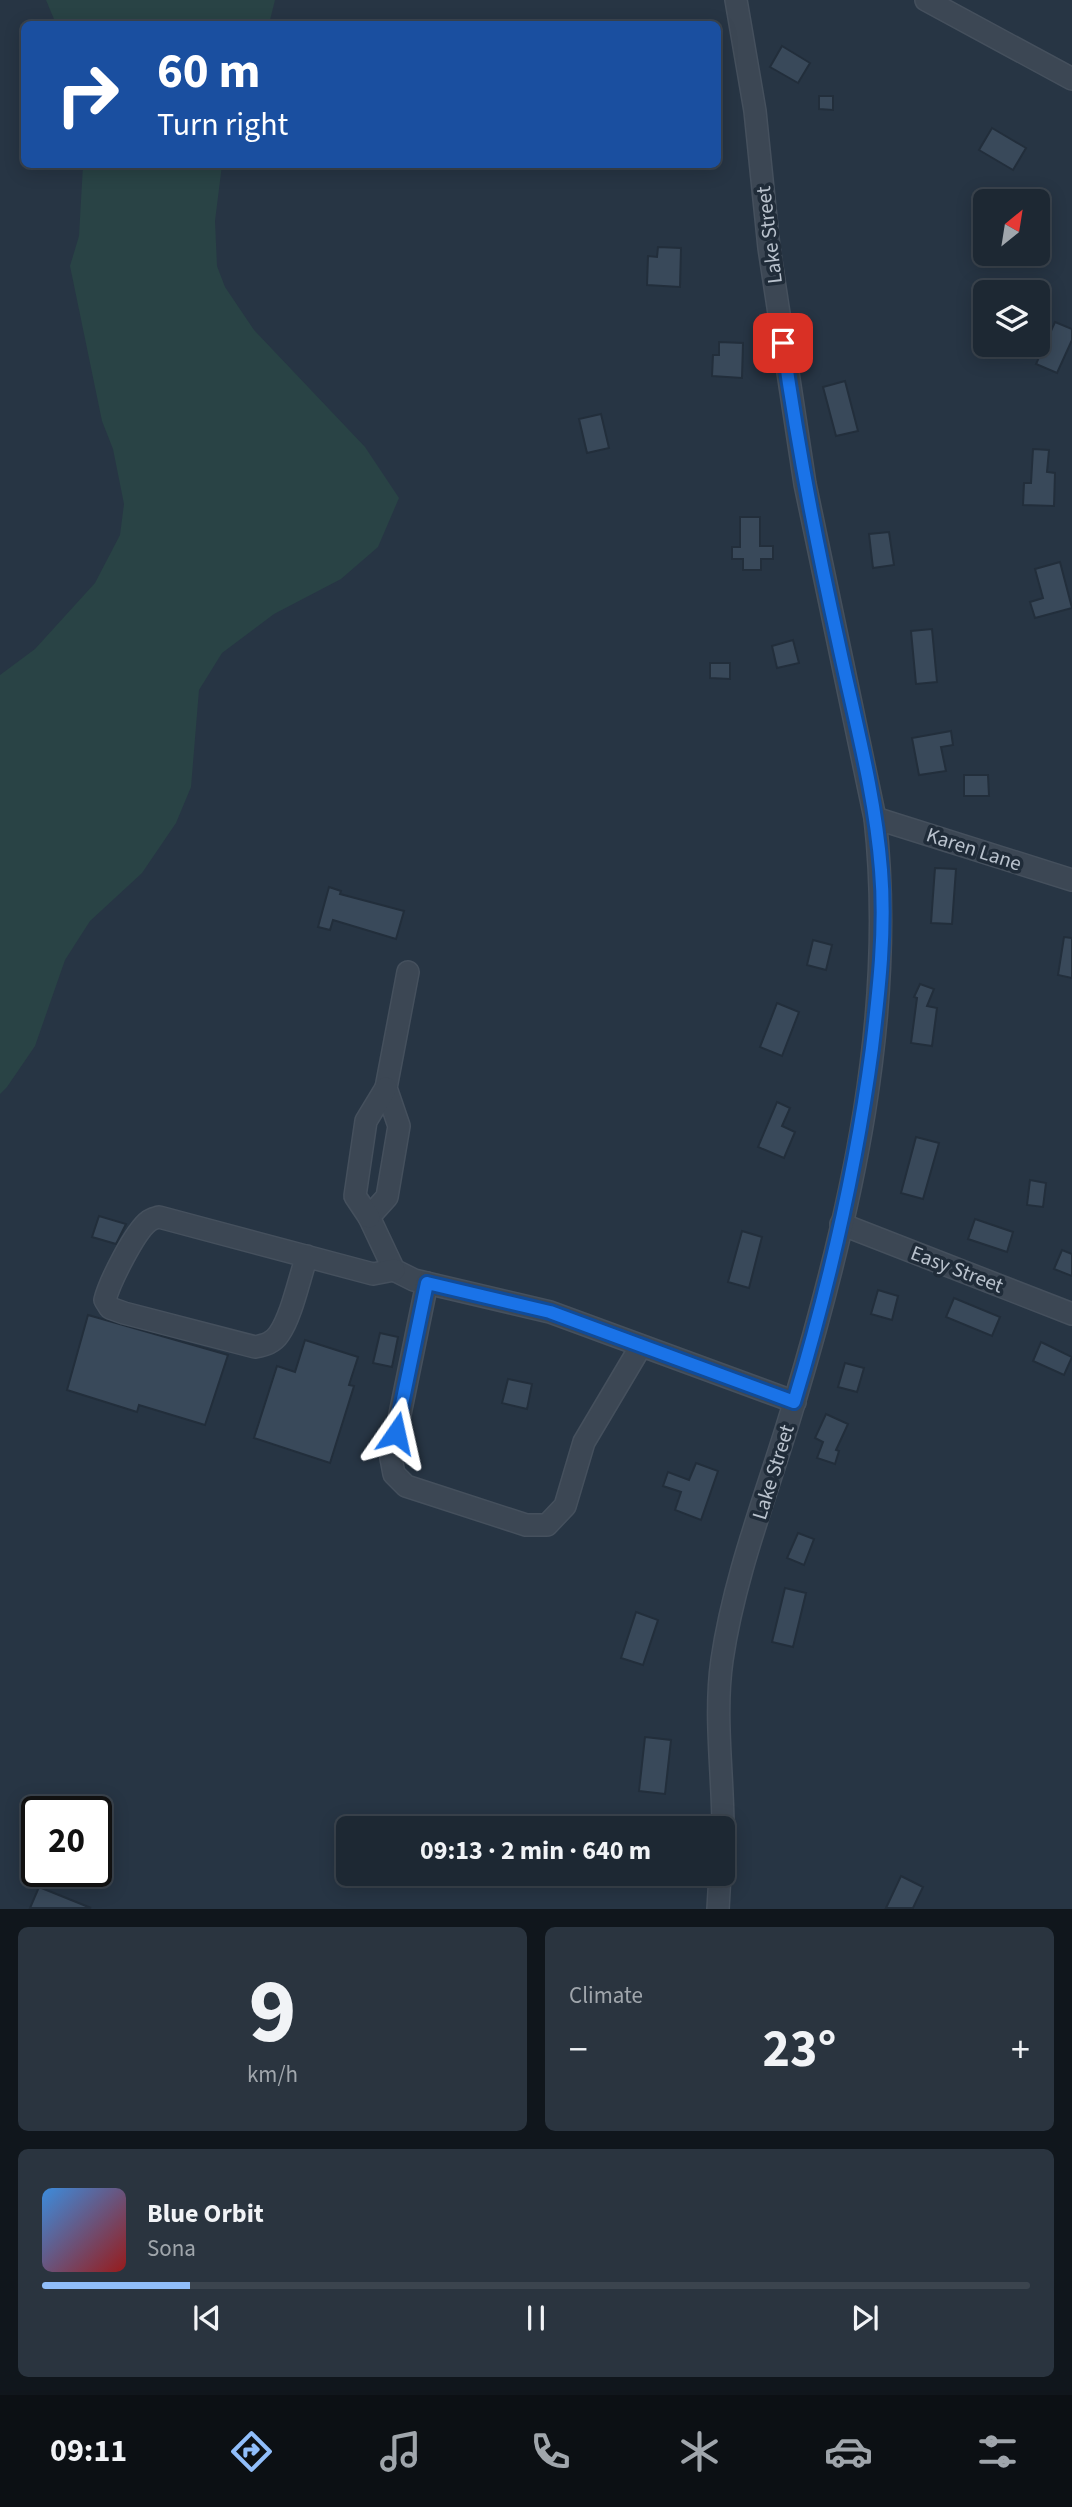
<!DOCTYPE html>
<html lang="en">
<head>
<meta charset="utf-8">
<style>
  body { margin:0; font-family:"Source Sans 3",sans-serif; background:#2a343f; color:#f1f3f6; height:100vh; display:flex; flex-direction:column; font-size:26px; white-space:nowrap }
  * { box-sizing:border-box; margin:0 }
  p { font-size:23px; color:#a0a6ac }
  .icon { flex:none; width:38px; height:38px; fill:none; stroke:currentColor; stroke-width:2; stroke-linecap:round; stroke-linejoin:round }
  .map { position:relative; height:1909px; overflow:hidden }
  .details { display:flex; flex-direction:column; gap:18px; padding:18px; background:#10161c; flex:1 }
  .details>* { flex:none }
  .hud { position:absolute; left:21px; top:21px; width:700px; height:147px; border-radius:10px; box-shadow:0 4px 18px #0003,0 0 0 2px #3b444e; background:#1a4fa0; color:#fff; overflow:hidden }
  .needle { width:46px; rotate:30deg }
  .tools { position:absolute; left:973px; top:189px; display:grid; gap:14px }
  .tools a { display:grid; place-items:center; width:77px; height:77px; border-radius:10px; background:#1d2833; box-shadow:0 4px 18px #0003,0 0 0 2px #3b444e; font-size:35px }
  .speed { position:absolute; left:21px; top:1796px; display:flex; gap:14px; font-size:35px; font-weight:700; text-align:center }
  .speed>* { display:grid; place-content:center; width:91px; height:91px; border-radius:50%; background:#1d2833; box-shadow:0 4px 18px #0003,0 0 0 2px #3b444e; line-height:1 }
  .speed .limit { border:4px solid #111; border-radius:10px; background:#fff; color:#111 }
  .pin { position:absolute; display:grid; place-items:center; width:60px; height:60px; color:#fff; margin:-30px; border-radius:14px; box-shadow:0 4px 10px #0006 }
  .me { position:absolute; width:77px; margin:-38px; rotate:11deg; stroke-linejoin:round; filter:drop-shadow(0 0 5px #0008) }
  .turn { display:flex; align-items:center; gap:24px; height:147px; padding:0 21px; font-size:32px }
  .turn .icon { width:91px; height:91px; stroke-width:2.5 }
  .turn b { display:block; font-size:49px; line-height:60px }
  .big { font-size:52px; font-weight:700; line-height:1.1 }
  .details .tile { flex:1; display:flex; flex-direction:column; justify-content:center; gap:10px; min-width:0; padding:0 24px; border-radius:10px; background:#2a343f }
  .details .dial { align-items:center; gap:0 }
  .dial b { font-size:91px; line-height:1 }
  .song { display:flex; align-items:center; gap:21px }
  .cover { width:84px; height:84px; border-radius:10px; background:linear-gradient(135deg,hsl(210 70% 55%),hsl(0 70% 35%)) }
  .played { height:7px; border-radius:4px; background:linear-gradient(90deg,#91befa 15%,#3b444e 15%) }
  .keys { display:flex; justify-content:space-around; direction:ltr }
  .heat { display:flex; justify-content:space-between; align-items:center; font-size:38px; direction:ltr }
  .details .tiles { flex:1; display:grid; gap:18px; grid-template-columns:1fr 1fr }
  .tile:last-child { grid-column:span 2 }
  .trip { position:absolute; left:336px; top:1816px; width:399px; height:70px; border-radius:10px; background:#1d2833; box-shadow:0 4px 18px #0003,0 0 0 2px #3b444e; font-weight:700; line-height:70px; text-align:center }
  .tab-bar { display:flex; height:112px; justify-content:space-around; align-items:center; background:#0c1014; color:#a0a6ac }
  .tab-bar .icon { width:49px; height:49px }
  .tab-bar .selected { color:#91befa }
  .tab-bar b { font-size:32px; color:#f1f3f6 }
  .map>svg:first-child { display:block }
  .green { fill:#294345 }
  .building { fill:#39495a; stroke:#222e3b; stroke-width:2 }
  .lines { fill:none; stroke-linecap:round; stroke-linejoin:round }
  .minor-casing { stroke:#45505d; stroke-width:24 }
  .minor { stroke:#3c4754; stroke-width:21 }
  .route-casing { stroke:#114b97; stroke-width:18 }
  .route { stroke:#1a73e8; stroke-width:12 }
  .labels { text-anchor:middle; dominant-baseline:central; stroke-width:7; stroke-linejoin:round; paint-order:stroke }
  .street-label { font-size:21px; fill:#b9c2cd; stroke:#202c39 }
</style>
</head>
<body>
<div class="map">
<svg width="1072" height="1909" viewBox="0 0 1072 1909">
  <rect width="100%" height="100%" fill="#273544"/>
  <g class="green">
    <polygon points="46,0 275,0 269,24 56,24"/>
    <polygon points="83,165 222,165 215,221 217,266 225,287 254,330 365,447 399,498 378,547 341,579 274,614 222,653 199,690 191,787 176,823 142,873 90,921 65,960 35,1046 7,1087 0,1094 0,675 35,649 95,583 120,535 124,504 113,449 102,421 70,266 79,236"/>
  </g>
  <g class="building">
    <polygon points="782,46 810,63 798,83 770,67"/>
    <polygon points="819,96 833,96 833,110 819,109"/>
    <polygon points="992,128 1026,148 1013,170 979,150"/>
    <polygon points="658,247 681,248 680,287 647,285 648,256 657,257"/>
    <polygon points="1055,322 1072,329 1072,340 1057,373 1036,364"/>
    <polygon points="719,342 743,343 742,378 712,376 713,355 719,355"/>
    <polygon points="845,381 858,431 836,436 823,387"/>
    <polygon points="601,414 609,448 587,453 579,419"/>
    <polygon points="1033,449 1049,450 1047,472 1055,473 1054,506 1023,505 1024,483 1031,483"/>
    <polygon points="740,517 760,517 760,546 773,546 773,559 761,559 761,570 743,570 743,559 732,559 732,547 740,547"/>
    <polygon points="889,532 894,565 873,568 869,534"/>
    <polygon points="1060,562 1072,608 1035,618 1030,602 1043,598 1035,569"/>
    <polygon points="932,629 937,682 916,684 911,631"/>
    <polygon points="793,640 799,663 777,668 772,646"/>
    <polygon points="710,663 730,663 730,679 710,678"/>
    <polygon points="951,731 953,745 941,747 946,771 919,775 912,738"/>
    <polygon points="964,775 988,775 989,796 964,796"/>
    <polygon points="935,868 956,869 952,924 931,923"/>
    <polygon points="329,887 341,891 340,894 404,911 396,939 333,920 330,930 318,927"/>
    <polygon points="1064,937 1072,938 1072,978 1058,975"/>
    <polygon points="813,940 832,945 826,970 807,965"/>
    <polygon points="920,984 934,989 927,1006 937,1008 932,1046 911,1043 917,998 914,997"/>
    <polygon points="777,1003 799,1012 782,1056 760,1047"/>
    <polygon points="777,1102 790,1108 782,1126 795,1132 784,1158 758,1147"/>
    <polygon points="916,1137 939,1143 923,1199 901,1193"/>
    <polygon points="1030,1180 1046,1183 1043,1207 1027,1205"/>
    <polygon points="99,1216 126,1224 116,1244 92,1237"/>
    <polygon points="975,1219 1013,1232 1007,1252 968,1239"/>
    <polygon points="742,1231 762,1237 749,1288 728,1282"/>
    <polygon points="1062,1250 1072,1254 1072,1276 1054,1269"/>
    <polygon points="878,1290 898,1296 892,1320 871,1314"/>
    <polygon points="954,1298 1000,1317 992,1336 946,1317"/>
    <polygon points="88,1315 228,1355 205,1425 139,1405 137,1412 67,1390"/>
    <polygon points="380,1333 398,1337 392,1367 373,1363"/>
    <polygon points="305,1340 358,1357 349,1385 354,1386 330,1463 254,1438 277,1366 295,1372"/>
    <polygon points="1041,1342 1072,1357 1064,1375 1033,1361"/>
    <polygon points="845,1363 864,1368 857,1392 838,1387"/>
    <polygon points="508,1379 532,1384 527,1409 502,1403"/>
    <polygon points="826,1414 848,1424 836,1450 839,1451 835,1464 817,1458 823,1442 815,1438"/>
    <polygon points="696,1463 718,1471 701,1520 675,1510 681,1492 663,1486 668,1472 689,1480"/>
    <polygon points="798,1533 814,1539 804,1565 787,1558"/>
    <polygon points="785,1588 806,1593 793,1647 772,1642"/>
    <polygon points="636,1612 658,1620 643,1665 621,1658"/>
    <polygon points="645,1737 671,1740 665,1794 639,1791"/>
    <polygon points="901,1876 923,1887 913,1908 886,1908"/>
    <polygon points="39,1887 91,1908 30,1908"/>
  </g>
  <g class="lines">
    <g class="minor-casing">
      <g id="minor">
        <polyline points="926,0 1072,79"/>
        <polyline points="875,818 1072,880"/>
        <polyline points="408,972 386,1088 399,1126 387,1197 369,1217 394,1270 414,1280 550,1312 795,1402"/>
        <polyline points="369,1217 355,1196 366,1121 386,1088"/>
        <polyline points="841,1224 1072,1314"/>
        <path d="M307,1256C299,1279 292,1315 279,1334C273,1343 265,1345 255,1347L124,1313L110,1308L105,1300C109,1283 135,1231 149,1221C151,1219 156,1218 159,1217L373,1274L394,1270"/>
        <polyline points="427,1283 391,1458 394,1474 406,1486 526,1525 547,1525 565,1506 584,1442 641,1346"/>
        <path d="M723,1829C723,1773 714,1716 722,1660C735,1571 770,1486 795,1400C851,1213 897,1014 875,818L805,484L769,248L755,111L736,0"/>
        <polyline points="718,1909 720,1874"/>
      </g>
    </g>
    <use href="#minor" class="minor"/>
  </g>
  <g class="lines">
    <g class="route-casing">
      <path id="route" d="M396,1433L427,1283L550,1312L794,1402C829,1286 856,1169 872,1048C879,989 886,929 881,870C875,792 854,717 838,641C816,542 797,443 783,343"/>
    </g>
    <use href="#route" class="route"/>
  </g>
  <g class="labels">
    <g class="street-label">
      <text transform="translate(769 235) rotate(-97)">Lake Street</text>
      <text transform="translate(974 849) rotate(18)">Karen Lane</text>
      <text transform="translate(957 1269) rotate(21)">Easy Street</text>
      <text transform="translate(773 1472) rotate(-73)">Lake Street</text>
    </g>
  </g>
</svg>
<div class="tools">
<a><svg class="needle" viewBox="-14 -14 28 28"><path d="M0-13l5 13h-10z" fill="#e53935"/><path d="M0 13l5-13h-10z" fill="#a0a6ac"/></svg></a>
<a><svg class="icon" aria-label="layers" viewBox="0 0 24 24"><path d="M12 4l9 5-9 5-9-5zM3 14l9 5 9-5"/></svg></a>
</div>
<div class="speed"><div class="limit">20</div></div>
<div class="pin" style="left:783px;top:343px;background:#d93025"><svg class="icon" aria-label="arrive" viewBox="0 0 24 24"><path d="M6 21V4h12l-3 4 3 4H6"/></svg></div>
<svg class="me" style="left:396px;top:1433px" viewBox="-20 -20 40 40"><path d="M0-17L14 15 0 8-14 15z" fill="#1a73e8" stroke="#fff" stroke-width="4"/></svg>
<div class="trip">09:13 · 2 min · 640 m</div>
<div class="hud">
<div class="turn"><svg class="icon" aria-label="right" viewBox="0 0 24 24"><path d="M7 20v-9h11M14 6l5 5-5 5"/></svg><div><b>60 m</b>Turn right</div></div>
</div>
</div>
<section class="details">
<div class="tiles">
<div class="tile dial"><b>9</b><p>km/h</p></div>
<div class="tile"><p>Climate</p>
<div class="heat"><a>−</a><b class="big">23°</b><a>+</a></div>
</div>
<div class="tile">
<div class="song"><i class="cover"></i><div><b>Blue Orbit</b><p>Sona</p></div></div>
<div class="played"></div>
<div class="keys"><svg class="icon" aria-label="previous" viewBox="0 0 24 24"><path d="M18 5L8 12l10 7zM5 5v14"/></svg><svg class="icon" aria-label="pause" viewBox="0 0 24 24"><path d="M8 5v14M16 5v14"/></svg><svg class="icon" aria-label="next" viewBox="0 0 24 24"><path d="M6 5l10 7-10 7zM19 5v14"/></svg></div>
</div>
</div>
</section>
<nav class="tab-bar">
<b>09:11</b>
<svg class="icon selected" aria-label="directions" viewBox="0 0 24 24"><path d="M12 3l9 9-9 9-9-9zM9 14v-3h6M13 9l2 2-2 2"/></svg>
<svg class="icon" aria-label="music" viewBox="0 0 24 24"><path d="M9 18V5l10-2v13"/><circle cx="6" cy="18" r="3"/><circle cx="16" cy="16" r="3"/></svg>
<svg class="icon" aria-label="phone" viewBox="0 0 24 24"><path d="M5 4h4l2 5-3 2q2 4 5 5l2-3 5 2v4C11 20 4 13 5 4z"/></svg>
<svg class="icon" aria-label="climate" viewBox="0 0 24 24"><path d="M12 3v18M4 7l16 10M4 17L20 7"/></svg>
<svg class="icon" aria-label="car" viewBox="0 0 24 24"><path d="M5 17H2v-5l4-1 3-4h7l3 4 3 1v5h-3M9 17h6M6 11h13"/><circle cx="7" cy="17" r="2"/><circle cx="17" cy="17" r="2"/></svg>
<svg class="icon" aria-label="filters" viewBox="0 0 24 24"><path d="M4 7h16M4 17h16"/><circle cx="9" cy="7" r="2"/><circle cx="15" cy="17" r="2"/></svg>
</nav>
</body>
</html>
